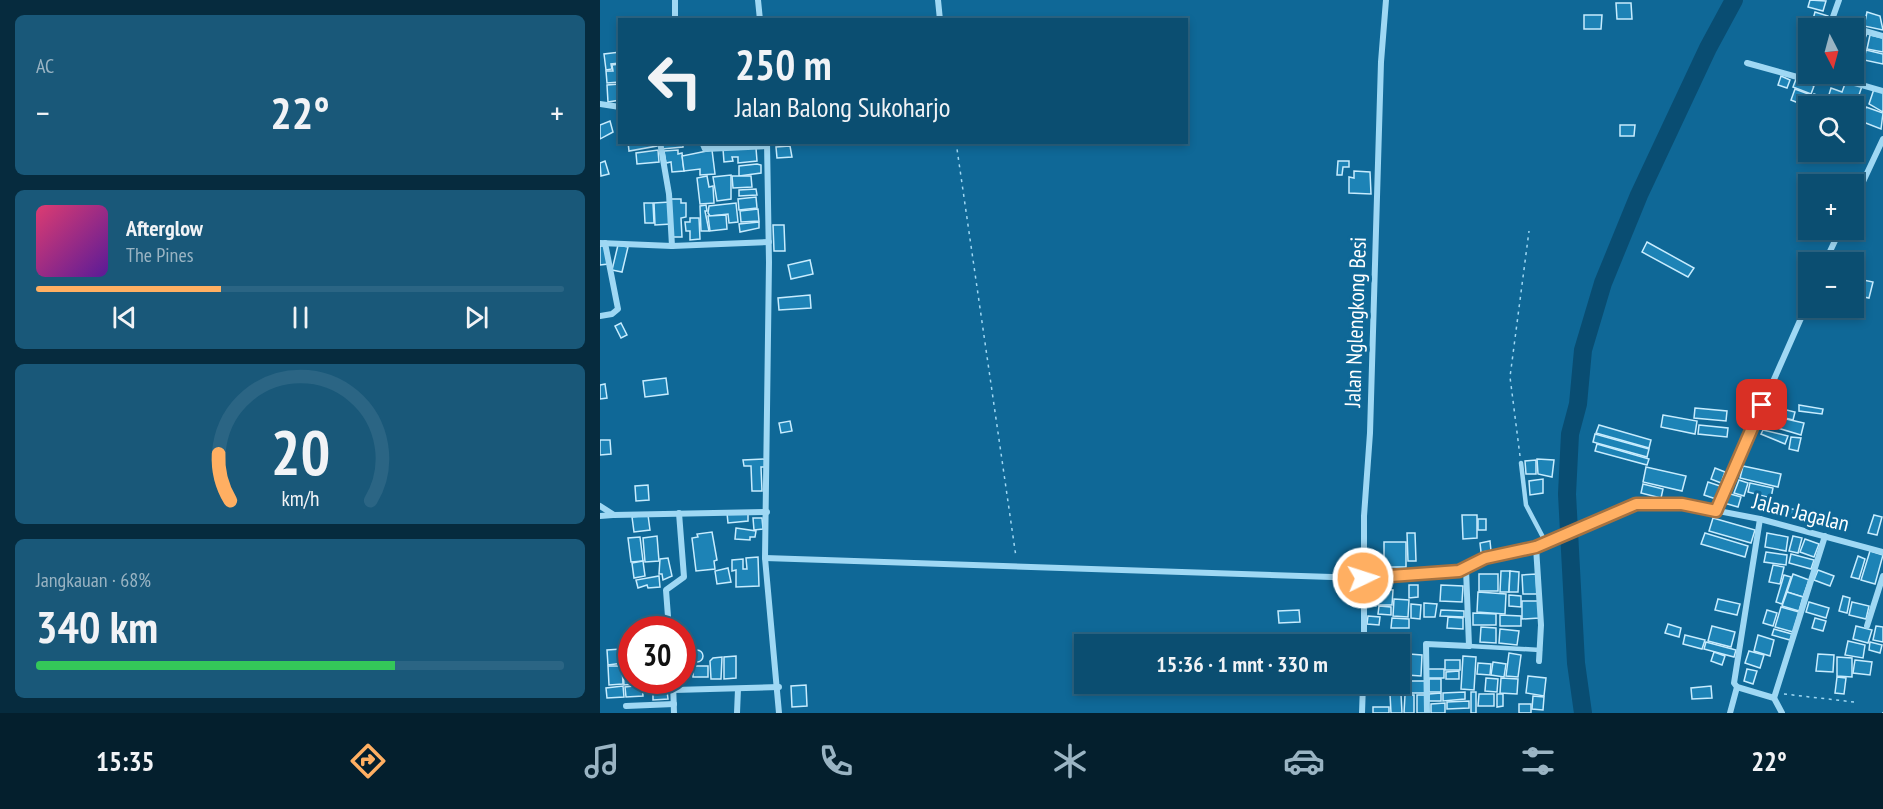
<!DOCTYPE html>
<html lang="id">
<head>
<meta charset="utf-8">
<style>
  body { margin:0; font-family:"PT Sans Narrow",sans-serif; background:#195879; color:#f1f3f6; height:100vh; display:flex; flex-direction:column; font-size:22px; white-space:nowrap }
  * { box-sizing:border-box; margin:0 }
  p { font-size:20px; color:#9ab4c3 }
  .icon { flex:none; width:33px; height:33px; fill:none; stroke:currentColor; stroke-width:2; stroke-linecap:round; stroke-linejoin:round }
  .map { position:relative; flex:1; overflow:hidden }
  .side { display:flex; flex-direction:column; gap:15px; padding:15px; background:#062b3e; width:600px }
  .side>* { flex:none }
  .top-card { position:absolute; left:18px; top:18px; width:570px; height:126px; border-radius:0px; box-shadow:0 3px 9px #0003,0 0 0 2px #2b6584; background:#0b4e71; color:#f1f3f6; overflow:hidden }
  .needle { width:39px; rotate:174deg }
  .tools { position:absolute; left:1198px; top:18px; display:grid; gap:12px }
  .tools a { display:grid; place-items:center; width:66px; height:66px; border-radius:0px; background:#0b4e71; box-shadow:0 3px 9px #0003,0 0 0 2px #2b6584; font-size:30px }
  .speed { position:absolute; left:18px; top:616px; display:flex; gap:12px; font-size:30px; font-weight:700; text-align:center }
  .speed>* { display:grid; place-content:center; width:78px; height:78px; border-radius:50%; background:#0b4e71; box-shadow:0 3px 9px #0003,0 0 0 2px #2b6584; line-height:1 }
  .speed .limit { border:9px solid #d22; background:#fff; color:#111 }
  .pin { position:absolute; display:grid; place-items:center; width:51px; height:51px; color:#fff; margin:-26px; border-radius:12px; box-shadow:0 3px 9px #0006 }
  .me { position:absolute; width:66px; margin:-33px; rotate:86deg; stroke-linejoin:round; filter:drop-shadow(0 0 4px #0008) }
  .turn { display:flex; align-items:center; gap:21px; height:126px; padding:0 18px; font-size:27px }
  .turn .icon { width:78px; height:78px; stroke-width:2.5 }
  .turn b { display:block; font-size:42px; line-height:51px }
  .big { font-size:45px; font-weight:700; line-height:1.1 }
  .side .tile { flex:1; display:flex; flex-direction:column; justify-content:center; gap:9px; min-width:0; padding:0 21px; border-radius:9px; background:#195879 }
  .side .dial { align-items:center; gap:0 }
  .dial svg { height:156px; overflow:visible; fill:none; stroke:#2b6584; stroke-width:7; stroke-linecap:round; text-anchor:middle }
  .dial text { fill:#f1f3f6; stroke:none }
  .song { display:flex; align-items:center; gap:18px }
  .cover { width:72px; height:72px; border-radius:9px; background:linear-gradient(135deg,hsl(340 70% 55%),hsl(270 70% 35%)) }
  .played { height:6px; border-radius:3px; background:linear-gradient(90deg,#ffaf62 35%,#2b6584 35%) }
  .keys { display:flex; justify-content:space-around; direction:ltr }
  .heat { display:flex; justify-content:space-between; align-items:center; font-size:33px; direction:ltr }
  .charge { height:9px; border-radius:4px; background:linear-gradient(90deg,#34c759 68%,#2b6584 0) }
  .trip { position:absolute; left:474px; top:634px; width:336px; height:60px; border-radius:0px; background:#0b4e71; box-shadow:0 3px 9px #0003,0 0 0 2px #2b6584; font-weight:700; line-height:60px; text-align:center }
  .menu { display:flex; height:96px; justify-content:space-around; align-items:center; background:#041f2d; color:#9ab4c3 }
  .menu .icon { width:42px; height:42px }
  .menu .active { color:#ffaf62 }
  .menu b { font-size:27px; color:#f1f3f6 }
  main { display:flex; flex:1; min-height:0 }
  .map>svg:first-child { display:block }
  .lines { fill:none; stroke-linecap:round; stroke-linejoin:round }
  .river { stroke:#094d72; stroke-width:18 }
  .building { fill:#1d83b6; stroke:#c7ecfe; stroke-width:1.5 }
  .path { stroke:#9fd8f4; stroke-width:1.5; stroke-dasharray:3 4.5; stroke-linecap:butt }
  .lane { stroke:#9fd8f4; stroke-width:4.5 }
  .street { stroke:#9fd8f4; stroke-width:6 }
  .route-casing { stroke:#a67240; stroke-width:15 }
  .route { stroke:#ffaf62; stroke-width:10 }
  .labels { text-anchor:middle; dominant-baseline:central; stroke-width:6; stroke-linejoin:round; paint-order:stroke }
  .street-label { font-size:22px; fill:#fff; stroke:#0f6897 }
</style>
</head>
<body>
<main>
<section class="side">
<div class="tile"><p>AC</p>
<div class="heat"><a>−</a><b class="big">22°</b><a>+</a></div>
</div>
<div class="tile">
<div class="song"><i class="cover"></i><div><b>Afterglow</b><p>The Pines</p></div></div>
<div class="played"></div>
<div class="keys"><svg class="icon" aria-label="previous" viewBox="0 0 24 24"><path d="M18 5L8 12l10 7zM5 5v14"/></svg><svg class="icon" aria-label="pause" viewBox="0 0 24 24"><path d="M8 5v14M16 5v14"/></svg><svg class="icon" aria-label="next" viewBox="0 0 24 24"><path d="M6 5l10 7-10 7zM19 5v14"/></svg></div>
</div>
<div class="tile dial"><svg viewBox="0 0 100 80">
<path d="M14 69A42 42 0 1 1 86 69"/>
<path d="M14 69A42 42 0 0 1 8 45" stroke="#ffaf62"/>
<text x="50" y="56" font-size="32" font-weight="700">20</text>
<text x="50" y="72" font-size="11">km/h</text>
</svg></div>
<div class="tile"><p>Jangkauan · 68%</p><b class="big">340 km</b><div class="charge"></div></div>
</section>
<div class="map">
<svg width="1283" height="713" viewBox="0 0 1283 713">
  <rect width="100%" height="100%" fill="#0f6897"/>
  <g class="lines">
    <polyline class="river" points="983,713 976,663 967,494 970,434 978,404 983,350 1003,283 1039,195 1108,48 1134,0"/>
  </g>
  <g class="building">
    <polygon points="1210,0 1226,1 1223,11 1208,7"/>
    <polygon points="1016,3 1031,3 1032,19 1017,19"/>
    <polygon points="1215,12 1228,16 1227,23 1223,21 1222,26 1212,23"/>
    <polygon points="1267,12 1280,16 1283,30 1264,26"/>
    <polygon points="984,15 1002,15 1001,29 984,29"/>
    <polygon points="1254,29 1267,33 1263,44 1254,41"/>
    <polygon points="1270,35 1283,38 1283,52 1267,49"/>
    <polygon points="1200,40 1209,41 1209,53 1198,51"/>
    <polygon points="1266,50 1283,54 1283,64 1264,60"/>
    <polygon points="20,52 20,63 11,64 12,69 6,70 4,54"/>
    <polygon points="1201,55 1209,57 1209,72 1197,68"/>
    <polygon points="20,64 20,82 7,83 6,71 13,71 12,65"/>
    <polygon points="1181,76 1190,80 1187,88 1178,85"/>
    <polygon points="1196,79 1214,86 1211,94 1193,87"/>
    <polygon points="1246,81 1262,86 1255,107 1228,98 1231,88 1242,92"/>
    <polygon points="20,84 20,100 8,102 7,85"/>
    <polygon points="1195,89 1211,95 1206,106 1191,100"/>
    <polygon points="1274,89 1283,92 1283,112 1269,104"/>
    <polygon points="1214,94 1222,97 1219,106 1210,105"/>
    <polygon points="1266,107 1283,113 1281,129 1258,120 1261,109 1265,110"/>
    <polygon points="10,121 13,132 0,139 0,125"/>
    <polygon points="1020,125 1035,125 1034,136 1020,136"/>
    <polygon points="28,142 57,142 57,146 29,151"/>
    <polygon points="61,142 83,142 83,147 62,149"/>
    <polygon points="190,146 192,157 177,158 176,147"/>
    <polygon points="156,148 157,161 138,163 138,157 132,157 133,161 124,162 123,149"/>
    <polygon points="58,150 59,162 37,164 36,153"/>
    <polygon points="78,150 78,154 82,153 84,171 72,172 71,162 66,163 64,151"/>
    <polygon points="112,150 115,174 100,175 100,169 84,171 82,156"/>
    <polygon points="5,161 9,174 1,176 0,163"/>
    <polygon points="738,161 749,161 749,167 743,167 742,175 737,175"/>
    <polygon points="157,164 161,165 161,173 139,176 139,166"/>
    <polygon points="754,171 770,172 771,194 749,193 749,177 754,178"/>
    <polygon points="131,175 131,199 117,201 113,177"/>
    <polygon points="107,176 109,187 113,186 114,203 100,204 97,178"/>
    <polygon points="132,176 151,176 152,187 133,188"/>
    <polygon points="156,189 157,195 139,196 139,190"/>
    <polygon points="156,197 157,208 139,210 138,199"/>
    <polygon points="71,199 81,199 81,203 86,203 86,217 81,218 82,237 72,237"/>
    <polygon points="70,202 71,224 55,225 54,203"/>
    <polygon points="44,203 53,203 54,223 45,223"/>
    <polygon points="136,203 138,222 129,223 128,214 110,216 108,213 109,206"/>
    <polygon points="106,205 107,211 105,211 109,231 101,231 100,206"/>
    <polygon points="158,209 159,221 141,222 140,211"/>
    <polygon points="126,215 127,229 110,231 108,216"/>
    <polygon points="90,218 99,218 100,239 90,240 90,231 86,231 85,222 90,222"/>
    <polygon points="159,222 159,228 140,232 139,224"/>
    <polygon points="173,225 184,225 185,251 174,251"/>
    <polygon points="1047,242 1094,268 1088,277 1042,252"/>
    <polygon points="18,245 28,247 22,272 12,270"/>
    <polygon points="0,246 6,246 8,264 0,265"/>
    <polygon points="210,260 213,274 191,279 188,265"/>
    <polygon points="1254,278 1273,282 1269,298 1254,295"/>
    <polygon points="210,295 211,308 179,310 178,298"/>
    <polygon points="21,323 27,335 21,338 15,326"/>
    <polygon points="66,378 68,394 45,397 43,381"/>
    <polygon points="5,384 7,398 0,399 0,385"/>
    <polygon points="1171,396 1180,398 1178,408 1169,406"/>
    <polygon points="1199,405 1223,409 1222,414 1199,411"/>
    <polygon points="1174,407 1195,412 1193,420 1173,415"/>
    <polygon points="1095,408 1127,411 1126,421 1094,418"/>
    <polygon points="1063,415 1097,421 1095,434 1061,427"/>
    <polygon points="1173,416 1204,423 1201,435 1171,426"/>
    <polygon points="190,421 192,431 181,433 179,423"/>
    <polygon points="999,425 1051,440 1049,448 996,433"/>
    <polygon points="1099,425 1128,428 1127,437 1098,434"/>
    <polygon points="1163,430 1188,436 1185,444 1161,434"/>
    <polygon points="995,434 1049,449 1047,457 993,442"/>
    <polygon points="1191,437 1201,438 1198,451 1189,449"/>
    <polygon points="0,440 10,440 11,454 0,455"/>
    <polygon points="997,444 1049,459 1047,465 995,451"/>
    <polygon points="165,459 165,467 161,467 162,491 152,491 151,466 144,466 143,460"/>
    <polygon points="937,459 954,460 952,477 938,474"/>
    <polygon points="936,460 936,474 926,474 925,461"/>
    <polygon points="1143,466 1181,474 1178,487 1140,478"/>
    <polygon points="1046,467 1086,476 1082,491 1043,482"/>
    <polygon points="1115,468 1125,472 1121,483 1111,479"/>
    <polygon points="943,479 943,493 930,495 929,481"/>
    <polygon points="1139,480 1148,483 1144,496 1134,493"/>
    <polygon points="1108,482 1120,486 1116,499 1104,495"/>
    <polygon points="1150,483 1173,488 1171,498 1148,492"/>
    <polygon points="1043,484 1063,489 1061,498 1041,493"/>
    <polygon points="48,485 49,500 36,501 35,486"/>
    <polygon points="1127,493 1141,497 1138,507 1124,503"/>
    <polygon points="1187,508 1202,511 1200,520 1186,517"/>
    <polygon points="127,513 148,514 148,521 128,523"/>
    <polygon points="48,515 50,530 34,532 32,517"/>
    <polygon points="862,515 877,515 877,538 863,539"/>
    <polygon points="1274,515 1282,517 1277,535 1268,533"/>
    <polygon points="153,518 162,518 163,529 154,530"/>
    <polygon points="1113,518 1155,530 1151,543 1109,531"/>
    <rect x="878" y="519" width="8" height="11"/>
    <polygon points="136,528 156,531 155,537 150,537 150,540 135,539"/>
    <polygon points="112,532 117,560 114,561 115,569 96,571 92,538 98,537 97,534"/>
    <polygon points="807,533 815,533 816,561 808,561"/>
    <polygon points="1105,533 1148,546 1145,557 1101,544"/>
    <polygon points="1167,533 1188,537 1186,551 1165,547"/>
    <polygon points="57,536 59,561 45,562 43,538"/>
    <polygon points="1193,536 1202,538 1198,553 1189,551"/>
    <polygon points="40,537 43,561 31,562 28,538"/>
    <polygon points="1205,539 1219,544 1214,557 1200,552"/>
    <polygon points="890,541 891,551 881,552 880,543"/>
    <rect x="784" y="542" width="22" height="25"/>
    <polygon points="1270,551 1283,555 1275,584 1261,580"/>
    <polygon points="1166,552 1187,555 1186,565 1164,562"/>
    <polygon points="1191,554 1214,560 1211,569 1189,563"/>
    <polygon points="1258,556 1265,559 1259,579 1251,577"/>
    <polygon points="158,557 159,586 136,587 136,570 132,571 132,560 143,559 143,569 147,569 146,558"/>
    <polygon points="68,558 72,576 63,580 62,574 59,574 60,559"/>
    <polygon points="43,561 45,576 34,578 32,563"/>
    <polygon points="1173,565 1184,567 1180,584 1169,582"/>
    <polygon points="128,568 131,582 117,584 115,571"/>
    <polygon points="1218,570 1234,576 1230,586 1214,580"/>
    <polygon points="901,571 910,571 909,592 900,592"/>
    <polygon points="910,571 919,572 918,592 909,592"/>
    <rect x="879" y="574" width="19" height="17"/>
    <polygon points="936,574 937,594 923,594 922,575"/>
    <polygon points="1193,574 1209,580 1203,597 1187,592"/>
    <polygon points="1184,575 1191,577 1182,604 1176,602"/>
    <polygon points="59,576 60,587 48,588 47,585 38,588 36,580"/>
    <polygon points="768,584 777,585 776,606 767,606"/>
    <polygon points="809,585 818,585 818,597 809,598"/>
    <polygon points="841,585 863,586 862,602 840,601"/>
    <polygon points="779,589 793,590 792,605 778,605"/>
    <polygon points="878,592 906,594 905,614 877,612"/>
    <polygon points="1187,592 1203,597 1199,611 1182,606"/>
    <polygon points="909,595 921,596 921,607 909,606"/>
    <polygon points="1243,596 1250,598 1247,613 1239,611"/>
    <polygon points="794,599 809,600 808,617 793,616"/>
    <polygon points="1118,599 1140,604 1137,615 1115,610"/>
    <polygon points="922,601 939,601 939,618 922,619"/>
    <polygon points="1209,602 1229,608 1226,618 1206,612"/>
    <polygon points="1252,602 1269,606 1266,619 1249,615"/>
    <polygon points="824,603 837,604 835,617 824,617"/>
    <polygon points="811,604 821,605 820,619 811,618"/>
    <polygon points="779,606 791,607 791,615 778,614"/>
    <polygon points="1181,607 1199,612 1193,632 1175,627"/>
    <polygon points="699,610 700,622 679,623 678,611"/>
    <polygon points="841,610 864,611 864,617 840,616"/>
    <polygon points="1167,610 1177,613 1173,626 1163,623"/>
    <polygon points="873,613 896,614 896,625 873,625"/>
    <polygon points="900,615 921,616 921,626 900,626"/>
    <polygon points="768,616 780,617 779,625 767,624"/>
    <polygon points="848,617 863,618 863,629 847,628"/>
    <polygon points="792,618 809,619 809,628 791,628"/>
    <polygon points="1215,618 1226,621 1223,631 1212,628"/>
    <polygon points="1068,624 1081,628 1079,637 1065,633"/>
    <polygon points="1112,626 1135,632 1131,647 1108,641"/>
    <polygon points="1256,626 1272,630 1268,643 1253,639"/>
    <polygon points="1276,626 1283,627 1283,642 1273,640"/>
    <polygon points="881,627 896,628 896,643 880,642"/>
    <polygon points="900,629 919,631 917,645 899,643"/>
    <polygon points="1174,629 1192,634 1190,640 1172,635"/>
    <polygon points="1085,635 1105,640 1102,649 1083,644"/>
    <polygon points="1158,635 1174,640 1170,656 1154,651"/>
    <polygon points="1248,641 1265,645 1263,658 1245,655"/>
    <polygon points="784,642 809,644 809,655 800,654 800,645 784,645"/>
    <polygon points="1106,642 1136,650 1134,657 1104,649"/>
    <polygon points="1270,642 1282,645 1280,653 1269,650"/>
    <polygon points="22,647 32,647 32,663 24,664"/>
    <polygon points="21,649 23,663 8,665 7,650"/>
    <circle cx="97" cy="656" r="6"/>
    <polygon points="1149,651 1164,655 1160,668 1145,663"/>
    <polygon points="82,652 86,652 89,677 82,678"/>
    <polygon points="1114,652 1125,656 1122,665 1111,661"/>
    <polygon points="909,653 921,655 918,677 906,676"/>
    <polygon points="809,654 822,655 821,676 807,675"/>
    <polygon points="1218,654 1234,655 1233,672 1216,671"/>
    <polygon points="136,656 136,678 124,679 124,657"/>
    <polygon points="863,656 876,657 874,690 861,689"/>
    <polygon points="122,657 121,679 111,679 110,661 113,658"/>
    <polygon points="1237,657 1252,658 1252,677 1237,676"/>
    <rect x="845" y="660" width="15" height="10"/>
    <polygon points="1255,660 1272,662 1270,675 1253,673"/>
    <polygon points="893,662 906,664 904,677 891,675"/>
    <polygon points="878,663 891,664 890,675 877,674"/>
    <polygon points="30,665 34,684 24,685 23,669 30,668"/>
    <polygon points="8,666 22,666 23,684 9,685"/>
    <rect x="93" y="666" width="15" height="11"/>
    <rect x="828" y="669" width="16" height="9"/>
    <polygon points="1147,669 1157,671 1153,684 1144,681"/>
    <polygon points="859,671 859,679 846,679 846,672"/>
    <polygon points="928,676 946,678 944,696 926,693"/>
    <polygon points="1237,677 1246,678 1244,694 1235,693"/>
    <polygon points="886,678 898,679 897,692 885,691"/>
    <polygon points="901,678 918,679 917,694 900,693"/>
    <rect x="829" y="679" width="12" height="13"/>
    <polygon points="800,680 802,680 801,692 783,691 784,684 800,684"/>
    <polygon points="52,681 71,681 71,685 53,686"/>
    <polygon points="803,681 825,681 825,693 802,693"/>
    <polygon points="768,684 783,684 782,692 767,691"/>
    <polygon points="42,685 43,696 26,697 25,687"/>
    <polygon points="206,685 207,706 192,707 191,686"/>
    <polygon points="23,686 24,697 7,698 6,688"/>
    <polygon points="1111,686 1112,698 1092,699 1091,688"/>
    <polygon points="67,691 68,699 53,700 53,692"/>
    <polygon points="865,692 865,699 843,701 843,693"/>
    <rect x="871" y="692" width="5" height="21"/>
    <polygon points="841,693 841,701 829,701 829,694"/>
    <polygon points="790,694 801,694 802,713 791,713"/>
    <polygon points="879,694 894,694 894,706 878,706"/>
    <polygon points="897,694 903,694 903,706 897,707"/>
    <polygon points="805,695 814,695 814,713 804,713"/>
    <rect x="817" y="695" width="9" height="18"/>
    <polygon points="933,696 944,697 943,710 932,709"/>
    <polygon points="869,701 869,708 847,709 847,702"/>
    <polygon points="845,703 845,713 831,713 831,704"/>
    <rect x="919" y="704" width="12" height="9"/>
    <rect x="773" y="707" width="16" height="6"/>
  </g>
  <g class="lines">
    <g class="path">
      <polyline points="356,142 416,557"/>
      <polyline points="920,456 910,377 929,231"/>
      <polyline points="1184,694 1254,702"/>
      <polyline points="1282,713 1283,713"/>
    </g>
    <g class="lane">
      <polyline points="921,463 926,505 945,541"/>
      <polyline points="869,646 940,650"/>
    </g>
    <g class="street">
      <polyline points="75,0 75,20"/>
      <polyline points="158,0 160,20"/>
      <polyline points="338,0 340,20"/>
      <polyline points="1230,21 1283,36"/>
      <polyline points="1229,28 1239,0"/>
      <polyline points="1147,63 1215,82 1220,74"/>
      <polyline points="1223,74 1283,91"/>
      <polyline points="0,104 20,107"/>
      <polyline points="60,142 69,194 72,246"/>
      <polyline points="102,142 105,149 167,146"/>
      <polyline points="167,142 169,262 165,558 179,713"/>
      <polyline points="1254,201 1283,139"/>
      <polyline points="0,243 72,246 169,242"/>
      <polyline points="1225,262 1240,230"/>
      <polyline points="0,316 12,314 18,309 5,243"/>
      <polyline points="0,506 14,515 167,512"/>
      <polyline points="1116,511 1209,300"/>
      <polyline points="0,516 13,515"/>
      <polyline points="936,547 941,625 939,661"/>
      <polyline points="165,558 763,578 852,572 885,558 936,547 945,541 1036,504 1054,503 1082,504 1160,519 1283,552"/>
      <polyline points="1267,626 1283,576"/>
      <polyline points="69,630 66,590 84,577 79,513"/>
      <polyline points="764,645 764,516 770,433 781,62 786,0"/>
      <polyline points="73,681 74,713"/>
      <polyline points="1137,687 1174,698 1182,713"/>
      <polyline points="74,690 179,687"/>
      <polyline points="1174,698 1225,536"/>
      <polyline points="26,706 74,704"/>
      <polyline points="137,713 138,689"/>
      <polyline points="762,713 763,684"/>
      <polyline points="827,713 826,644 869,646 866,569"/>
      <polyline points="1130,713 1137,687 1134,683 1160,519"/>
    </g>
  </g>
  <g class="lines">
    <g class="route-casing">
      <polyline id="route" points="763,578 859,571 885,558 936,547 1036,504 1082,504 1116,511 1162,405"/>
    </g>
    <use href="#route" class="route"/>
  </g>
  <g class="labels">
    <g class="street-label">
      <text transform="translate(755 322) rotate(-88)">Jalan Nglengkong Besi</text>
      <text transform="translate(1201 512) rotate(14)">Jalan Jagalan</text>
    </g>
  </g>
</svg>
<div class="tools">
<a><svg class="needle" viewBox="-14 -14 28 28"><path d="M0-13l5 13h-10z" fill="#e53935"/><path d="M0 13l5-13h-10z" fill="#9ab4c3"/></svg></a>
<a><svg class="icon" aria-label="search" viewBox="0 0 24 24"><circle cx="10" cy="10" r="6"/><path d="M15 15l6 6"/></svg></a>
<a>+</a>
<a>−</a>
</div>
<div class="speed"><div class="limit">30</div></div>
<div class="pin" style="left:1162px;top:405px;background:#d93025"><svg class="icon" aria-label="arrive" viewBox="0 0 24 24"><path d="M6 21V4h12l-3 4 3 4H6"/></svg></div>
<svg class="me" style="left:763px;top:578px" viewBox="-20 -20 40 40"><circle r="17" fill="#ffaf62" stroke="#fff" stroke-width="3"/><path d="M0-11L8 9 0 5-8 9z" fill="#fff"/></svg>
<div class="trip">15:36 · 1 mnt · 330 m</div>
<div class="top-card">
<div class="turn"><svg class="icon" aria-label="left" viewBox="0 0 24 24"><path d="M17 20v-9H6M10 6l-5 5 5 5"/></svg><div><b>250 m</b>Jalan Balong Sukoharjo</div></div>
</div>
</div>
</main>
<nav class="menu">
<b>15:35</b>
<svg class="icon active" aria-label="directions" viewBox="0 0 24 24"><path d="M12 3l9 9-9 9-9-9zM9 14v-3h6M13 9l2 2-2 2"/></svg>
<svg class="icon" aria-label="music" viewBox="0 0 24 24"><path d="M9 18V5l10-2v13"/><circle cx="6" cy="18" r="3"/><circle cx="16" cy="16" r="3"/></svg>
<svg class="icon" aria-label="phone" viewBox="0 0 24 24"><path d="M5 4h4l2 5-3 2q2 4 5 5l2-3 5 2v4C11 20 4 13 5 4z"/></svg>
<svg class="icon" aria-label="climate" viewBox="0 0 24 24"><path d="M12 3v18M4 7l16 10M4 17L20 7"/></svg>
<svg class="icon" aria-label="car" viewBox="0 0 24 24"><path d="M5 17H2v-5l4-1 3-4h7l3 4 3 1v5h-3M9 17h6M6 11h13"/><circle cx="7" cy="17" r="2"/><circle cx="17" cy="17" r="2"/></svg>
<svg class="icon" aria-label="filters" viewBox="0 0 24 24"><path d="M4 7h16M4 17h16"/><circle cx="9" cy="7" r="2"/><circle cx="15" cy="17" r="2"/></svg>
<b>22°</b>
</nav>
</body>
</html>
